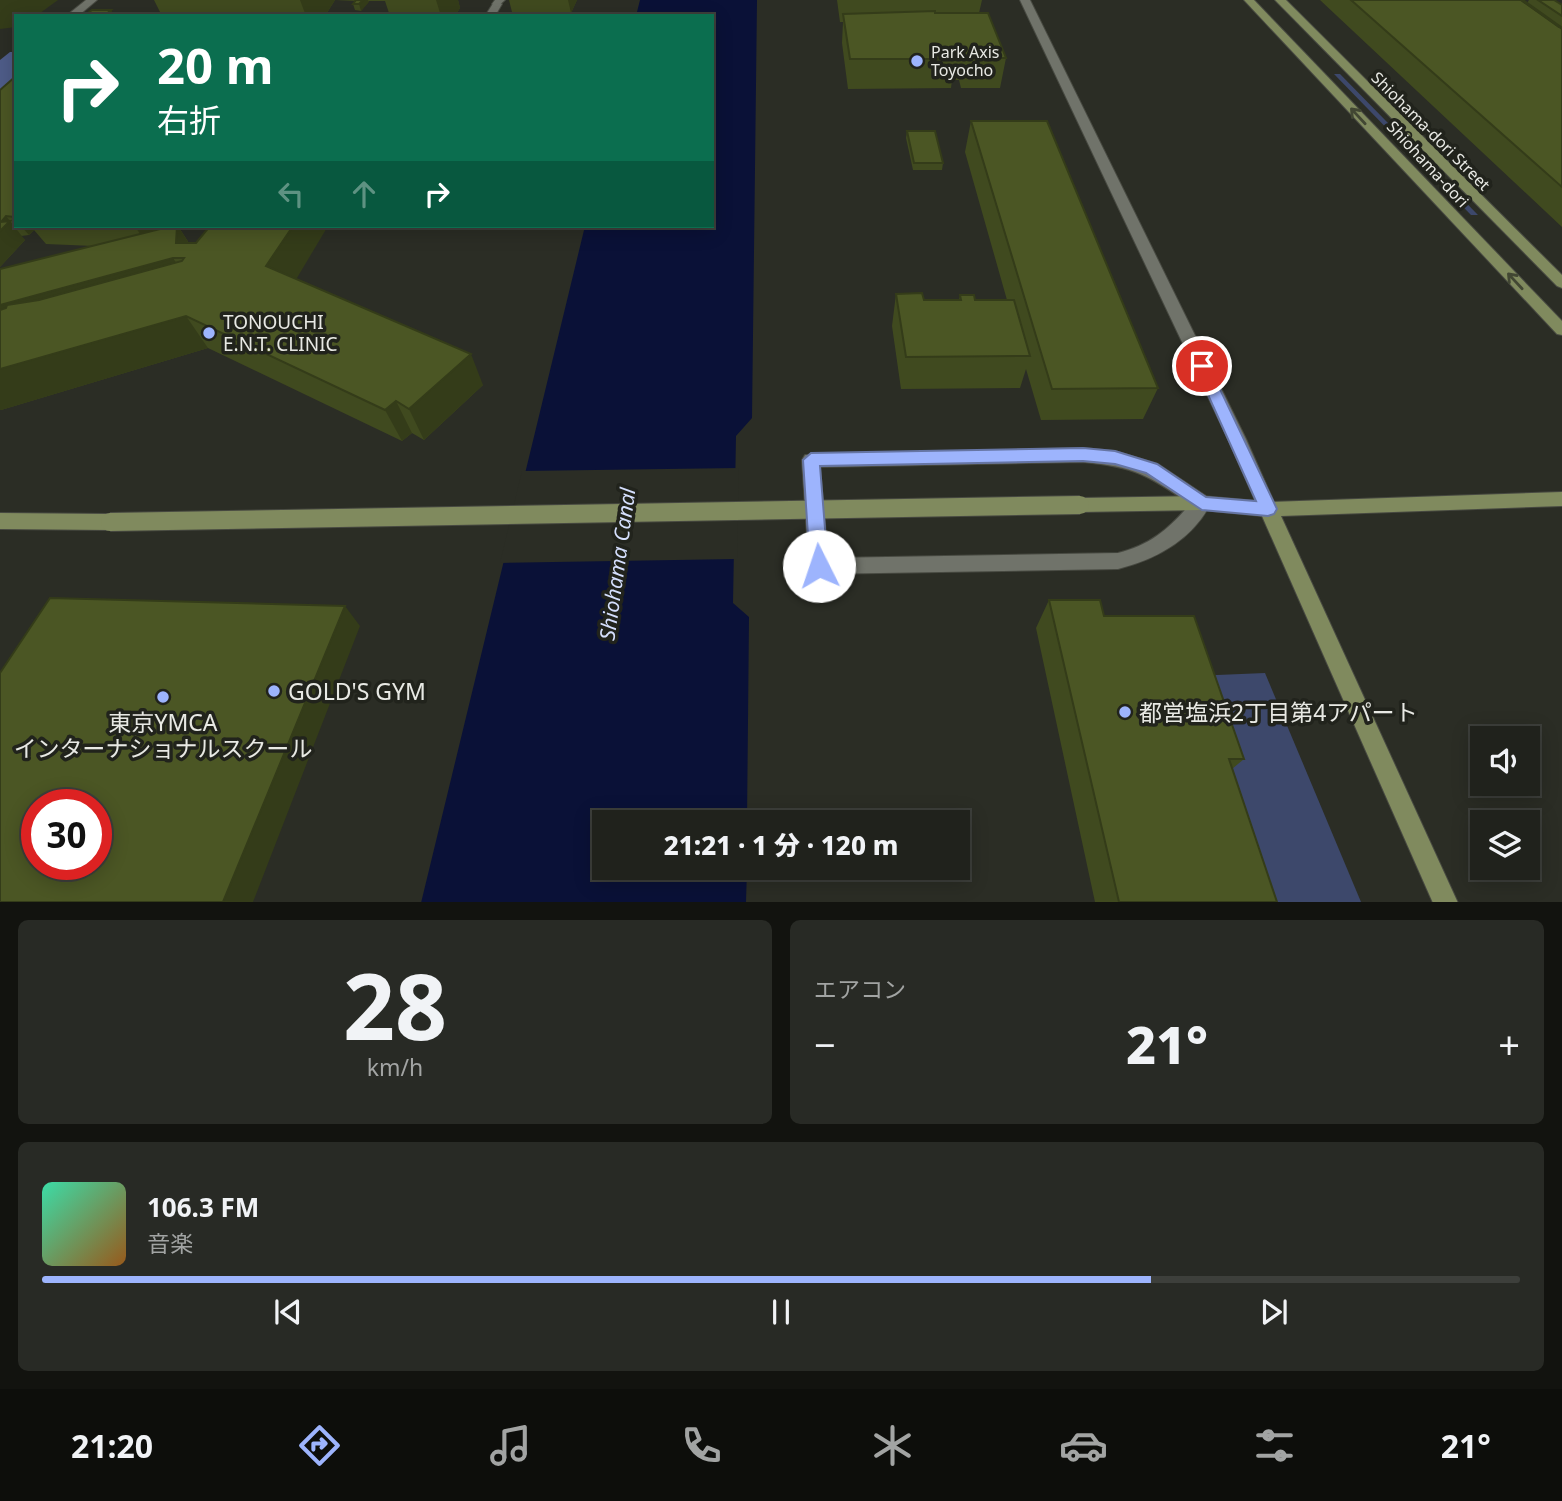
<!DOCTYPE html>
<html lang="ja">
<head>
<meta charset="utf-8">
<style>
  body { margin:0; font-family:"Noto Sans","Noto Sans JP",sans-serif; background:#282a25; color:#f1f3f6; height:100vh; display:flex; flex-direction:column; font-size:26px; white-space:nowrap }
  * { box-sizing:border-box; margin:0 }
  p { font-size:23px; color:#a2a4a3 }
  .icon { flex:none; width:38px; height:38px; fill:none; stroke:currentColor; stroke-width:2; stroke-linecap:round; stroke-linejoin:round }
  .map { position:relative; height:902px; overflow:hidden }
  .side { display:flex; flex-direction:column; gap:18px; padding:18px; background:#12130f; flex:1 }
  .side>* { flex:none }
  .top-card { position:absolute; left:14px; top:14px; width:700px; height:214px; border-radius:0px; box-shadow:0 4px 18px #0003,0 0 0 2px #3d3f3b; background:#0b6e4f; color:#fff; overflow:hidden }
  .fabs { position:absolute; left:1470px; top:726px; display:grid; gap:14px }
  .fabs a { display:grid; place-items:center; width:70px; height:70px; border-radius:0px; background:#20221c; box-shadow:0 4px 18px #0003,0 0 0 2px #3d3f3b; font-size:35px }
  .speed { position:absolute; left:21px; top:789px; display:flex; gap:14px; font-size:35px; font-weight:700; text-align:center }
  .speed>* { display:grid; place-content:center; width:91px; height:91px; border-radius:50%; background:#20221c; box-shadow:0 4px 18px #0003,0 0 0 2px #3d3f3b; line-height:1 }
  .speed .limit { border:10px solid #d22; background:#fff; color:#111 }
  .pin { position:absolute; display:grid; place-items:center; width:60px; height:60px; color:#fff; margin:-30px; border:4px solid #fff; border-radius:50%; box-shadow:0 2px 7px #0007 }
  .me { position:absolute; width:77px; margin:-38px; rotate:356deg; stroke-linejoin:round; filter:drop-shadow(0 0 5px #0008) }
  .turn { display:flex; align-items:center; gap:24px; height:147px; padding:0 28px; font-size:32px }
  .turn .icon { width:91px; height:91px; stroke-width:2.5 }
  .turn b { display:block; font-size:49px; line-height:60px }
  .lanes { display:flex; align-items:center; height:66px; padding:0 28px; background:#0003; justify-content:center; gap:35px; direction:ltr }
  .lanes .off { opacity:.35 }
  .big { font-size:52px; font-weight:800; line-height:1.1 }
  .side .widget { flex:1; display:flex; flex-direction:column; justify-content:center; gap:10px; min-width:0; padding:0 24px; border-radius:10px; background:#282a25 }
  .side .dial { align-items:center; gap:0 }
  .dial b { font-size:91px; line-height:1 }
  .song { display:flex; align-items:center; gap:21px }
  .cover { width:84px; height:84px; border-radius:10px; background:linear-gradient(135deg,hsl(160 70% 55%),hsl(30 70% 35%)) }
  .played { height:7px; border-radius:4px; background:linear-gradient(90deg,#9db4fd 75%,#3d3f3b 75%) }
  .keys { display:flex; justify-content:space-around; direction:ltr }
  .heat { display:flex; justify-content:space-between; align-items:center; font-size:38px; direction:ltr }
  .side .tiles { flex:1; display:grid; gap:18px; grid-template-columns:1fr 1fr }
  .widget:last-child { grid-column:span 2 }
  .trip { position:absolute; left:592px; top:810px; width:378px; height:70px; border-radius:0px; background:#20221c; box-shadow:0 4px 18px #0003,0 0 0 2px #3d3f3b; font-weight:800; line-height:70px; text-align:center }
  .tab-bar { display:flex; height:112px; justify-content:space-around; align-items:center; background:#0d0e0b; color:#a2a4a3 }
  .tab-bar .icon { width:49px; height:49px }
  .tab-bar .active { color:#9db4fd }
  .tab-bar b { font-size:32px; color:#f1f3f6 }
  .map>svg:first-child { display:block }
  .green { fill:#3d486b }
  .forest { fill:#4e5c88 }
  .water { fill:#0a1137 }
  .pier { fill:#2b2d25 }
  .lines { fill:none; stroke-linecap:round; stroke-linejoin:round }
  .lane-casing { stroke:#474941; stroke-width:2 }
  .street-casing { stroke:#474941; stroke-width:2 }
  .secondary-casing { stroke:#474941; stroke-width:2 }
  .lane { fill:#70736a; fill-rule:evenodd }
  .street { fill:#70736a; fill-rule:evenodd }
  .secondary { fill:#808a5e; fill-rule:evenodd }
  .secondary-bridge-casing { stroke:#474941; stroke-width:20; stroke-linecap:butt }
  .secondary-bridge { stroke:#808a5e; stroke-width:18 }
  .wall { fill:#404a1f }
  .shaded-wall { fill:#343c19 }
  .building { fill:#4b5624; stroke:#343c19; stroke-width:2; fill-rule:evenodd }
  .oneway { stroke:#424733 }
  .route { fill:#9db4fd; stroke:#6675a4; stroke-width:2 }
  .poi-dot { fill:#9db4fd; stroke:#21231c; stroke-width:2.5 }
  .labels { text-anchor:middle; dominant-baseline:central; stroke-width:7; stroke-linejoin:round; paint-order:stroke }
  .far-poi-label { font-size:16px; fill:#e8e9e4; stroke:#21231c; text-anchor:start }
  .far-street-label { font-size:16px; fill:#e8e9e4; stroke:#21231c }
  .poi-label { font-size:19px; fill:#e8e9e4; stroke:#21231c; text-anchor:start }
  .water-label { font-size:21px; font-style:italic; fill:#d5dffd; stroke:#21231c }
  .near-poi-label { font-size:23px; fill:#e8e9e4; stroke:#21231c; text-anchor:start }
</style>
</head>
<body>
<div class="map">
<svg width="1562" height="903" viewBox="0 0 1562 903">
  <rect width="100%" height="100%" fill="#2b2d25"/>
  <g class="green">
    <polygon points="1334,74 1340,74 1478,215 1471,215"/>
    <polygon points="1265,673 1361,902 1276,902 1193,676"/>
  </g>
  <polygon class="forest" points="10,52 16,52 16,77 0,90 0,60"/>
  <polygon class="water" points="640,0 757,0 752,418 736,436 733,603 749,617 747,822 604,822 604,868 747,868 746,902 421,903 585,226 712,226 712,16 636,16"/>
  <polygon class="pier" points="739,468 737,559 500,563 522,471"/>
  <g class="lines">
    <g class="lane-casing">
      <g id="lane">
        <polygon points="86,0 97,0 78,16 66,16"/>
        <polygon points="497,1 502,4 495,16 485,16 494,2"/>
      </g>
    </g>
    <g class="street-casing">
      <g id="street">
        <polygon points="495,0 505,0 497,7 492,4"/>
        <polygon points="1020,0 1030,0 1246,439 1277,509 1275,514 1268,516 1261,514 1259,509 1228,439"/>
        <path d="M1083,448L1115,451L1158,464L1209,498L1211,503C1192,540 1157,559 1118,569L819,574L812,572L809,566L802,460L805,455ZM1083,462C1135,467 1148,475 1190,504C1169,529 1150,545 1118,553L828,558L820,467Z"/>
      </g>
    </g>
    <g class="secondary-casing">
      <g id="secondary">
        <polygon points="1244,0 1254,0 1562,321 1562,335 1557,334"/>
        <polygon points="1275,0 1286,0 1562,275 1562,288 1557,286"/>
        <polygon points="1562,492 1562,506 1281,516 1458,903 1433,903 1262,516 1202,510 1080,512 1073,510 1071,505 1073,500 1080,498 1202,496 1268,502"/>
        <polygon points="0,513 110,514 117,517 119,522 117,527 110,530 0,529"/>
      </g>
    </g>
    <use href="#lane" class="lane"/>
    <use href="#street" class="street"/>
    <use href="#secondary" class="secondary"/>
    <g class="secondary-bridge-casing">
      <polyline id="secondary-bridge" points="110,522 1080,505"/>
    </g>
    <use href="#secondary-bridge" class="secondary-bridge"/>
  </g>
  <g class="wall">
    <polygon points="154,0 458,0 460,8 455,16 390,16 385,1 369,1 361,11 355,10 353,4 356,1 335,0 325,16 162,16"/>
    <polygon points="509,0 577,0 571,13 512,12"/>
    <polygon points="837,0 982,0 979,13 1006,58 1000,88 961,88 959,80 952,80 951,88 848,89 842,43 843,22 840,22"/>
    <polygon points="1320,0 1521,0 1527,3 1529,0 1554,0 1562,5 1562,227"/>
    <polygon points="16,76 16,226 167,226 165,228 178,226 189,243 296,279 483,385 424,440 412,433 402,441 208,348 1,410 0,409 0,269 94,246 46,244 34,230 29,235 21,236 25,240 0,267"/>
    <polygon points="971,121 1158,388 1143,419 1041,420 1026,369 1020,388 901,389 892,326 896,294 924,300 959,300 960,295 975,300 1007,300 965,152"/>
    <polygon points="907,131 943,163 942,170 913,170 906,138"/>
    <polygon points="1049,600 1104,616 1244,759 1232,769 1277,902 1095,902 1036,628"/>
  </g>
  <g class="shaded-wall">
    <polygon points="0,0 58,0 36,16 16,16 16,27 0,29"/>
    <polygon points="300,0 335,0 325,16 306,16"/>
    <polygon points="363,0 368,0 369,2 361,11 359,4"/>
    <polygon points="436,0 458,0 460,8 455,16 441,16"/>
    <polygon points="568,0 577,0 571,13"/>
    <polygon points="111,10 115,16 104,16"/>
    <polygon points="6,216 25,240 0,267 0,231 1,222"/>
    <polygon points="21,226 31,226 34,230 29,235"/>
    <polygon points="138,226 167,226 149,247 136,228"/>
    <polygon points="177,226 178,226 197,256 176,243"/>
    <polygon points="293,226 328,226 285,298 266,266"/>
    <polygon points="173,258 194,290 0,336 0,302"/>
    <polygon points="186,316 208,348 1,410 0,409 0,369"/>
    <polygon points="471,354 483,385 424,440 409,409"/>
    <polygon points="396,401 412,433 402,441 385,410"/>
    <polygon points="345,606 360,626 253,902 223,902"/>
  </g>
  <g class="building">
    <polygon points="356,0 363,0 359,4 353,4"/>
    <polygon points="1351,0 1521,0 1562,29 1562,187"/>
    <polygon points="1521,0 1523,0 1561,27 1559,27"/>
    <polygon points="1538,0 1554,0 1562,5 1562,16"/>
    <polygon points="92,10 111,10 104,16 84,16"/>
    <polygon points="935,11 935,13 988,13 1006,58 966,58 963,51 953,51 955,59 850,59 843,14"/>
    <polygon points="527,13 579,14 578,16 525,16"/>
    <polygon points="16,76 16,215 14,217 6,216 1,222 10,221 0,231 0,90"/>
    <polygon points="971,121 1047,121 1158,388 1052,389"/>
    <polygon points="907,131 935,131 943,163 914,163"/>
    <polygon points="40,226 138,226 136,228"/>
    <polygon points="172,226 177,226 176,243 196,243 210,226 293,226 266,266 471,354 409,409 396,401 385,410 186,316 0,369 0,310 6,308 7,305 39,300 182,261 184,258 173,258 0,305 0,269"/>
    <polygon points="922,293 924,300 961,300 960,295 974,295 975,300 1014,300 1030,356 906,357 896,294"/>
    <path d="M50,598L345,606L223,902H0V673ZM37,805H96V864H37Z"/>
    <polygon points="1049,600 1100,600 1104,616 1194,616 1244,759 1229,759 1277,902 1119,902"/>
  </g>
  <defs><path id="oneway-shaft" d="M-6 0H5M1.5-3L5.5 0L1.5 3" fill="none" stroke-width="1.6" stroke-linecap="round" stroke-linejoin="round" transform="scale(1.75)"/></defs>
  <g class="oneway">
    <use href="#oneway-shaft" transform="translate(1358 116) rotate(-133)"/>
    <use href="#oneway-shaft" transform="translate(1515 281) rotate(-133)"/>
  </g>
  <polygon class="route" points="1202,360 1209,366 1277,509 1274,514 1268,516 1202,510 1146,473 1115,464 1083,461 820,466 828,566 825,571 819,573 812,571 810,566 803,460 811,453 1083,448 1115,451 1157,464 1206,497 1256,501 1195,366"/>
  <g class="poi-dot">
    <circle cx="917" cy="61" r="7"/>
    <circle cx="209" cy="333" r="7"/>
    <circle cx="274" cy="691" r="7"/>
    <circle cx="163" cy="697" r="7"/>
    <circle cx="1125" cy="712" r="7"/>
  </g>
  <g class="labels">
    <g class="far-poi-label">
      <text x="931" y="52">Park Axis<tspan x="931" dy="18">Toyocho</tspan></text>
    </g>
    <g class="far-street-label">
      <text transform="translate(1431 131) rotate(45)">Shiohama-dori Street</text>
      <text transform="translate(1428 164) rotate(47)">Shiohama-dori</text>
    </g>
    <g class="poi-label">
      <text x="223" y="322">TONOUCHI<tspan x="223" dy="22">E.N.T. CLINIC</tspan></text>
    </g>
    <g class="water-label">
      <text transform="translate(617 564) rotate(-82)">Shiohama Canal</text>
    </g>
    <g class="near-poi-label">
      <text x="288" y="691">GOLD'S GYM</text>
      <text x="1139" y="712">都営塩浜2丁目第4アパート</text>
      <text x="163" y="722" text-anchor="middle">東京YMCA<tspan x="163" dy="26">インターナショナルスクール</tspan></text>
    </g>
  </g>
</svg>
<div class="fabs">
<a><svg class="icon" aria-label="sound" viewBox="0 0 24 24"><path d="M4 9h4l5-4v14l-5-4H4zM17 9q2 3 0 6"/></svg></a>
<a><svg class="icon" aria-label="layers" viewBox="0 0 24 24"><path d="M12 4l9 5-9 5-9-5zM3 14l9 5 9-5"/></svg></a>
</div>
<div class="speed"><div class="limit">30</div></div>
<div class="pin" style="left:1202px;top:366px;background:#d93025"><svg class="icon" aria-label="arrive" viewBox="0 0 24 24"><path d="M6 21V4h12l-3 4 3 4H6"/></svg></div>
<svg class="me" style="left:819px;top:566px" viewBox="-20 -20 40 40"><circle r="19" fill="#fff"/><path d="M0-13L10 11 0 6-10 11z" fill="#9db4fd"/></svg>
<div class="trip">21:21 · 1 分 · 120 m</div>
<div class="top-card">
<div class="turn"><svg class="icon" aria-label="right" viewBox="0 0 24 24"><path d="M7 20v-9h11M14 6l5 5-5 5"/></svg><div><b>20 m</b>右折</div></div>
<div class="lanes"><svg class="icon off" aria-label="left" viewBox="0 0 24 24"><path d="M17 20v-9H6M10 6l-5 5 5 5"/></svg><svg class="icon off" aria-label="ahead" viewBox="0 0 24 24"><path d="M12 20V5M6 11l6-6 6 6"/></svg><svg class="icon" aria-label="right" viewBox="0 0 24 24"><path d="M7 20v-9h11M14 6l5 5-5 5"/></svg></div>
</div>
</div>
<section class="side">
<div class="tiles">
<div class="widget dial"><b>28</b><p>km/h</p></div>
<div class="widget"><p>エアコン</p>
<div class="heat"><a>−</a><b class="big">21°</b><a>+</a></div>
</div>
<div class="widget">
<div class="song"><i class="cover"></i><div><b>106.3 FM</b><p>音楽</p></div></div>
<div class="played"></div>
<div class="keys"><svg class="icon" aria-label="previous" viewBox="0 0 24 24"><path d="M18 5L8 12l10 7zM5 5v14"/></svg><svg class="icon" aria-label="pause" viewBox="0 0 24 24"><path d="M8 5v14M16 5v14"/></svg><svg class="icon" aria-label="next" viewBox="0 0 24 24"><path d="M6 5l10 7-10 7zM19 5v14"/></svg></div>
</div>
</div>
</section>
<nav class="tab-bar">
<b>21:20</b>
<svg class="icon active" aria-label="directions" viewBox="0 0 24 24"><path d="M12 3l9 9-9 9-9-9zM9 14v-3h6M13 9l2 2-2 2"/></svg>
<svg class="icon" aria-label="music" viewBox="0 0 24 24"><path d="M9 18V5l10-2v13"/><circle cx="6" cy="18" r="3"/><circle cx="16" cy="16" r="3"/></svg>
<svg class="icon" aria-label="phone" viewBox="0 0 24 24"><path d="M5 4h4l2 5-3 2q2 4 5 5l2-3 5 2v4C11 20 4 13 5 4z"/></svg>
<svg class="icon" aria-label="climate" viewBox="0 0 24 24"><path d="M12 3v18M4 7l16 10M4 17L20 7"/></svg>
<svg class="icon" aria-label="car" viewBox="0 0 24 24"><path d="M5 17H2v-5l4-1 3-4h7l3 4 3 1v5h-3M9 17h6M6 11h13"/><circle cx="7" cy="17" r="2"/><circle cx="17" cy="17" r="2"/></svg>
<svg class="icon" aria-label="filters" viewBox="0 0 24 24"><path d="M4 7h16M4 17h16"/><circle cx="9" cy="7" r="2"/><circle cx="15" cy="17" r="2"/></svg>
<b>21°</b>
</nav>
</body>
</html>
